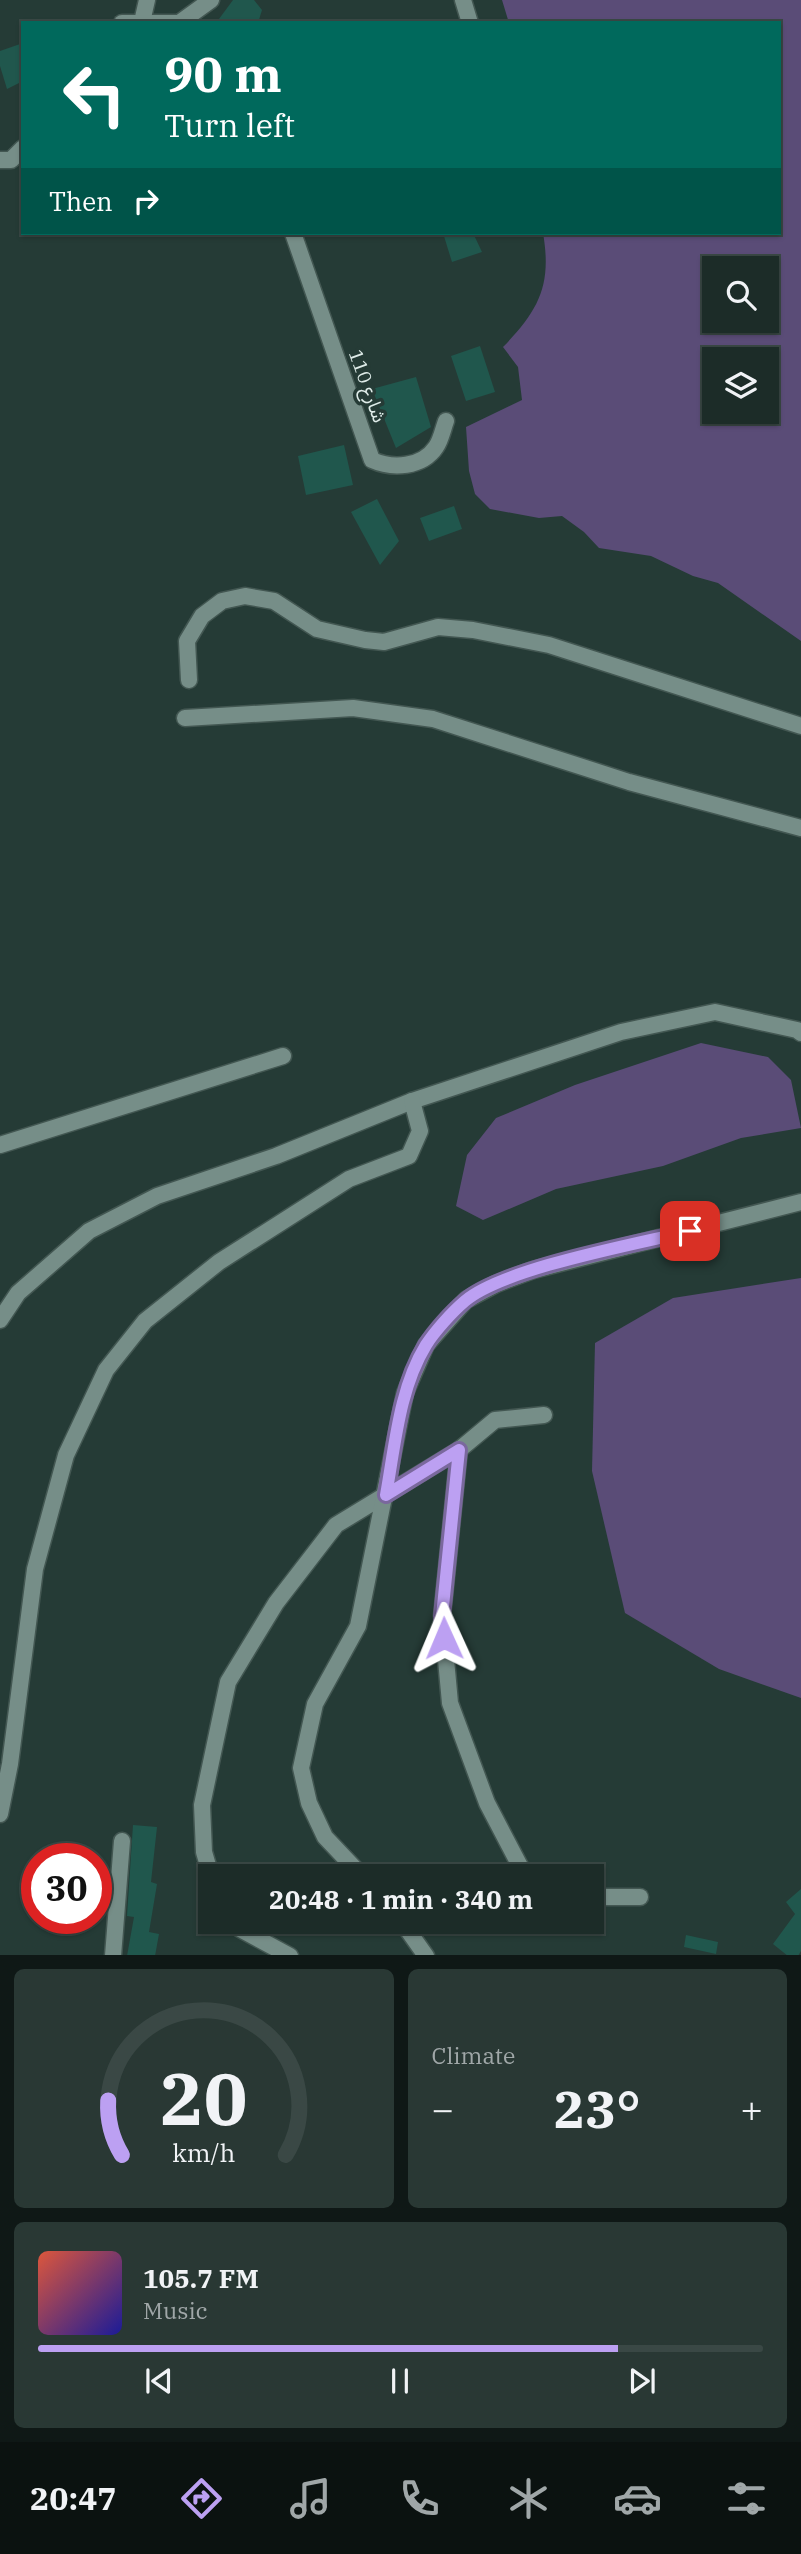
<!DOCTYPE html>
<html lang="en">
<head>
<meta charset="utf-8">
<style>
  body { margin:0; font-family:"IBM Plex Serif","Noto Sans Arabic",serif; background:#293834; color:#f1f3f6; height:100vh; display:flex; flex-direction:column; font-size:26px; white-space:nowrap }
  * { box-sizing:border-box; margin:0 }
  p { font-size:23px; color:#a0a7a8 }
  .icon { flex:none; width:38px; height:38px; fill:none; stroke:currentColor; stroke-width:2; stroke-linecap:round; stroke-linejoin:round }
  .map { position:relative; height:1955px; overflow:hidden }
  .panel { display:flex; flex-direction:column; gap:14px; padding:14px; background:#0f1816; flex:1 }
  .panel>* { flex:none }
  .guide { position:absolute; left:21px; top:21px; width:760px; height:214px; border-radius:0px; box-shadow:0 2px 5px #0004,0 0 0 2px #3a4845; background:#00695c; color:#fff; overflow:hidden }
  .buttons { position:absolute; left:702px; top:256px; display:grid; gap:14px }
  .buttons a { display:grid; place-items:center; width:77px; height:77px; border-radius:0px; background:#1c2c28; box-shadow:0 2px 5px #0004,0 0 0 2px #3a4845; font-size:35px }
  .speed { position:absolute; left:21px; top:1843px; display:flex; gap:14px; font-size:35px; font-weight:700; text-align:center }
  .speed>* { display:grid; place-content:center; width:91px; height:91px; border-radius:50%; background:#1c2c28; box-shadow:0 2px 5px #0004,0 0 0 2px #3a4845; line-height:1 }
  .speed .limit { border:10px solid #d22; background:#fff; color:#111 }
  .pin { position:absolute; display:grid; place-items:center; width:60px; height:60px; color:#fff; margin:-30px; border-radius:14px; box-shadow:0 4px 10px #0006 }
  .me { position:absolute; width:77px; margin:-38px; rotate:359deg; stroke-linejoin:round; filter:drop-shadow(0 0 5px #0008) }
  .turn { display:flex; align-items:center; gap:24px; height:147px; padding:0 28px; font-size:32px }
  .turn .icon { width:91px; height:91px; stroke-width:2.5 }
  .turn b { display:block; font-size:49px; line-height:60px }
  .then { display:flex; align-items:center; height:66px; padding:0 28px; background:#0003; gap:14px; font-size:26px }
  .big { font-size:52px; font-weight:800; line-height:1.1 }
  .panel .card { flex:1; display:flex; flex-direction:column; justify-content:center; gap:10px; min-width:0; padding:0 24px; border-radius:10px; background:#293834 }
  .panel .dial { align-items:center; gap:0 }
  .dial svg { height:182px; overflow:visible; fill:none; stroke:#3a4845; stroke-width:7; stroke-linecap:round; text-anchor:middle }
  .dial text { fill:#f1f3f6; stroke:none }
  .song { display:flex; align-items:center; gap:21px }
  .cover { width:84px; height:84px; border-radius:10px; background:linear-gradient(135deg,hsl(10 70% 55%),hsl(240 70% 35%)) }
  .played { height:7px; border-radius:4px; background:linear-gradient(90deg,#bca0f2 80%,#3a4845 80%) }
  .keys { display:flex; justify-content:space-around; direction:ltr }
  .heat { display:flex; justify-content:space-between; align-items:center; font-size:38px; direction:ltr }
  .panel .tiles { flex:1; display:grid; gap:14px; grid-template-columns:1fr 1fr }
  .card:last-child { grid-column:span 2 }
  .trip { position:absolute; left:198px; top:1864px; width:406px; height:70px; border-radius:0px; background:#1c2c28; box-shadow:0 2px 5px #0004,0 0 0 2px #3a4845; font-weight:800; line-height:70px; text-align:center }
  .dock { display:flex; height:112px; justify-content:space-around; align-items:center; background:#0b1210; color:#a0a7a8 }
  .dock .icon { width:49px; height:49px }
  .dock .on { color:#bca0f2 }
  .dock b { font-size:32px; color:#f1f3f6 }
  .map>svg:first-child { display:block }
  .green { fill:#5a4c77; fill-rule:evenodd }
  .building { fill:#20574d }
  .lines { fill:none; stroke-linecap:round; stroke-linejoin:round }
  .minor-casing { stroke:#435752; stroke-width:19 }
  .minor { stroke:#768e88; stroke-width:16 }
  .route-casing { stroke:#7a689d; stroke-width:18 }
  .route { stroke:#bca0f2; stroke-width:12 }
  .labels { text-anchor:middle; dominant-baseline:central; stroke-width:7; stroke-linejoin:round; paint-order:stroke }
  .street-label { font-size:19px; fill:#dfece9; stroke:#253b36 }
</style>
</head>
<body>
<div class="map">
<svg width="801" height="1956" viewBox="0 0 801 1956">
  <rect width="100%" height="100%" fill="#253b36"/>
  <g class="green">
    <path d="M502,0H801V641L718,583L693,576L651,556L599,548L584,532L562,516L539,518L490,509L475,494L469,471L466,427L522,400L518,367L503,347C539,310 552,285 543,233H779V23H509ZM714,268H766V320H714ZM714,359H766V411H714Z"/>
    <polygon points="701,1043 768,1057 791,1080 801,1128 741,1138 663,1166 556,1189 483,1220 456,1206 467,1155 496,1118 575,1085"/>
    <polygon points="801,1278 801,1698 719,1669 625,1613 592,1471 595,1343 673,1298"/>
  </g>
  <g class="building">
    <polygon points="233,0 254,0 262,10 258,23 216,23"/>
    <polygon points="23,43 23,81 7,89 0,66 0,51"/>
    <polygon points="443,233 473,233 482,252 452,262"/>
    <polygon points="480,346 495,392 466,401 451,356"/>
    <polygon points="416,377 431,427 396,448 372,389"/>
    <polygon points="344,445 353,485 306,495 298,456"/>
    <polygon points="377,499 399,541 380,565 351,512"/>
    <polygon points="454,506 462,529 429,541 420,518"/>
    <polygon points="133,1825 157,1827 151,1882 157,1884 149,1932 159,1934 155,1956 127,1956 134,1917 127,1916"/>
    <polygon points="801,1889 801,1951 798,1956 788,1956 773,1944 795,1914 786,1902"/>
    <polygon points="686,1935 718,1942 716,1954 684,1947"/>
  </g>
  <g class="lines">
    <g class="minor-casing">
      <g id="minor">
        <polyline points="463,0 470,23"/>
        <polyline points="182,21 211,0"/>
        <polyline points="142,22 147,0"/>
        <polyline points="122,23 186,23"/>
        <polyline points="0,160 11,160 23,148"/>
        <path d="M293,233L372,460C392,469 422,468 436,447C441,440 443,429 446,421"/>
        <polyline points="189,680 187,641 202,616 222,601 245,596 274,601 317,629 365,640 384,642 438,627 473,630 549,645 801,726"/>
        <polyline points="185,718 353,708 433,719 629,782 801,828"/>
        <polyline points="0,1145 283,1056"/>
        <polyline points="0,1320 18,1293 89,1231 157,1196 276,1156 412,1101 621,1032 715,1012 797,1030 801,1033"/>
        <polyline points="459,1450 495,1420 544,1415"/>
        <polyline points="0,1814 10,1764 35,1569 66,1455 106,1370 145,1321 219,1262 349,1179 409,1156 420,1131 412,1101"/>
        <polyline points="211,1876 204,1852 202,1805 228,1682 276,1603 336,1525 459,1450 442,1616 450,1703 487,1803 522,1870 538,1876"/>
        <polyline points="362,1876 325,1837 309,1803 301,1768 315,1704 358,1626 405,1393 426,1345 466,1300 496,1284 533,1270 801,1202"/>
        <polyline points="592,1897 640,1897"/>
        <polyline points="235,1922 240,1929 290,1956"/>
        <polyline points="402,1922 426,1956"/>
        <polyline points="113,1956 122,1841"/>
      </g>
    </g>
    <use href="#minor" class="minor"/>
  </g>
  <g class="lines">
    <g class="route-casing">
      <path id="route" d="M444,1638L442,1616L459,1450L386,1495C395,1446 399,1389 426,1345C435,1331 452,1312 465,1301C504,1268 636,1244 690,1231"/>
    </g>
    <use href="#route" class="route"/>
  </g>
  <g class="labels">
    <g class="street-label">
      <text transform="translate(368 386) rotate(70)">شارع 110</text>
    </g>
  </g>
</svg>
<div class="buttons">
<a><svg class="icon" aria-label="search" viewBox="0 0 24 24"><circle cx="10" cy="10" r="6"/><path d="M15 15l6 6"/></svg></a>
<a><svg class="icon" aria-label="layers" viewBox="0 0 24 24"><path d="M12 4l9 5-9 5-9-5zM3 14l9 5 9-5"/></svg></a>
</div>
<div class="speed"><div class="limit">30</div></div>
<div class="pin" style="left:690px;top:1231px;background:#d93025"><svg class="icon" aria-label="arrive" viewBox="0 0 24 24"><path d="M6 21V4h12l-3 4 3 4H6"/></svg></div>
<svg class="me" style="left:444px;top:1638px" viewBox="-20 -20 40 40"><path d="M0-17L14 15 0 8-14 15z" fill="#bca0f2" stroke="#fff" stroke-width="4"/></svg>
<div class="trip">20:48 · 1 min · 340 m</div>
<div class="guide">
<div class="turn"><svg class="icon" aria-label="left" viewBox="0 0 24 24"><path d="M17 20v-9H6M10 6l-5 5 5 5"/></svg><div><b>90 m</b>Turn left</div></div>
<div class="then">Then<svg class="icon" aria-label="right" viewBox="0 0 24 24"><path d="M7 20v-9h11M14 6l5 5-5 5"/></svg></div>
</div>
</div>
<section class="panel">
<div class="tiles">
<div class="card dial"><svg viewBox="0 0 100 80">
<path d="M14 69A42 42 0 1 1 86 69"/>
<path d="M14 69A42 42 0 0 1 8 45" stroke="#bca0f2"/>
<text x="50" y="56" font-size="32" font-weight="700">20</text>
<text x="50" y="72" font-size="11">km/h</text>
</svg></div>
<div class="card"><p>Climate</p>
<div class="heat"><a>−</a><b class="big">23°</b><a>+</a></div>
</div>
<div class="card">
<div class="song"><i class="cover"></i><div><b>105.7 FM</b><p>Music</p></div></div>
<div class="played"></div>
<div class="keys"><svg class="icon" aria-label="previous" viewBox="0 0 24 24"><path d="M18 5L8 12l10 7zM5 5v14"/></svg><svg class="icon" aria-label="pause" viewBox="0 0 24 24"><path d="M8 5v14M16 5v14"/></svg><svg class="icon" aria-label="next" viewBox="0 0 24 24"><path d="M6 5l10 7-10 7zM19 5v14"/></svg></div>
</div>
</div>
</section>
<nav class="dock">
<b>20:47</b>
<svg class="icon on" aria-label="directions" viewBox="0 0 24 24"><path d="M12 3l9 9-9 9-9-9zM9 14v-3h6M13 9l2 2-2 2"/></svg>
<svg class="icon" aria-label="music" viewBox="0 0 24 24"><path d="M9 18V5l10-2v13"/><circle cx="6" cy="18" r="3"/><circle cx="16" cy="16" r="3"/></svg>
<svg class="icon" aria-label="phone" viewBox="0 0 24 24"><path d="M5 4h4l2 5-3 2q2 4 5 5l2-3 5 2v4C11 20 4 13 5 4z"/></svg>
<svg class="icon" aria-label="climate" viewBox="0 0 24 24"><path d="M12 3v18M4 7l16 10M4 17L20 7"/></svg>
<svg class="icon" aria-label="car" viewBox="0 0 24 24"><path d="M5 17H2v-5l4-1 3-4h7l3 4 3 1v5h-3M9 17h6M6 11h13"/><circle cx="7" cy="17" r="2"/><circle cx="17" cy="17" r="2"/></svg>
<svg class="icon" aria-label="filters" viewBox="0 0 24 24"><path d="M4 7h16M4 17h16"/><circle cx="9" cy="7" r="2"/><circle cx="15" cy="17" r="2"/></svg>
</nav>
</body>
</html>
